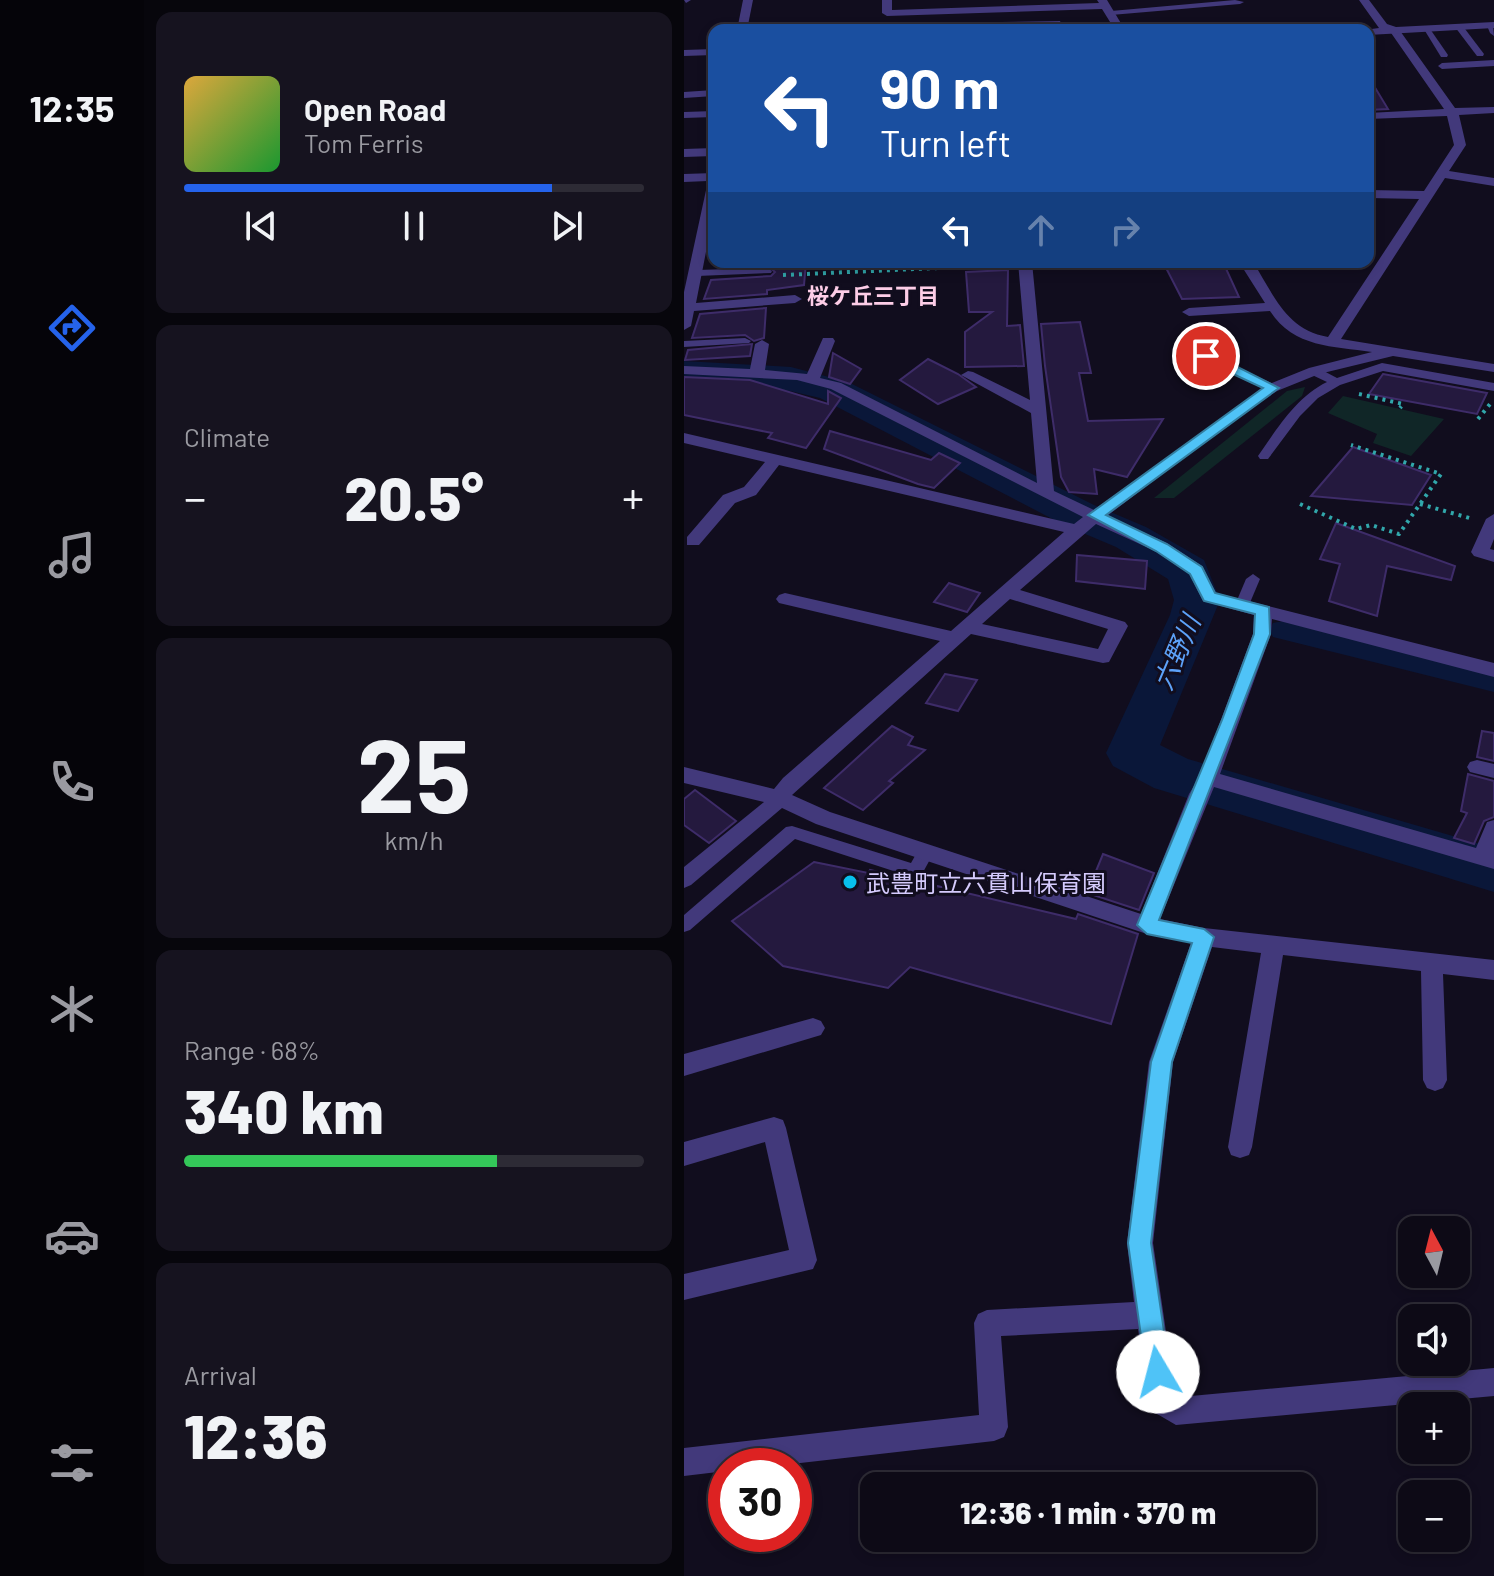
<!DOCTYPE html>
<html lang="en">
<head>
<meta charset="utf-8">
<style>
  body { margin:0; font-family:Barlow,"Noto Sans JP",sans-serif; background:#16131f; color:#f1f3f6; height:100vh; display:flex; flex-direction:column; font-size:30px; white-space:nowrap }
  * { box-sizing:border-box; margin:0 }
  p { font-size:26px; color:#9a9aa1 }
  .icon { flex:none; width:44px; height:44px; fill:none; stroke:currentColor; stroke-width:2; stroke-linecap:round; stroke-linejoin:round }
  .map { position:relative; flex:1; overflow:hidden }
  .panel { display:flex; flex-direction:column; gap:12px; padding:12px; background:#07060c; width:540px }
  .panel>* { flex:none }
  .hud { position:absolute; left:24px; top:24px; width:666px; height:244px; border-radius:16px; box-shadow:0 4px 12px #0003,0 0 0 2px #2d2b35; background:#1a4fa0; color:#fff; overflow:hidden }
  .needle { width:52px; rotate:353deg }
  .fabs { position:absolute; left:714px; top:1216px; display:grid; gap:16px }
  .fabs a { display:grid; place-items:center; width:72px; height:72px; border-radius:16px; background:#0d0a16; box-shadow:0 4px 12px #0003,0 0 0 2px #2d2b35; font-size:40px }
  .speed { position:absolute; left:24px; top:1448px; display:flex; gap:16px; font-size:40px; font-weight:700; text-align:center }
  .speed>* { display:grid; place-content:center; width:104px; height:104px; border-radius:50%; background:#0d0a16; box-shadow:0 4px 12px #0003,0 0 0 2px #2d2b35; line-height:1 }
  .speed .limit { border:12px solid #d22; background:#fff; color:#111 }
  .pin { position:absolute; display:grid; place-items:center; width:68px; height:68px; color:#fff; margin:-34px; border:4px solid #fff; border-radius:50%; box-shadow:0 2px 8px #0007 }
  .me { position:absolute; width:88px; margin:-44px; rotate:352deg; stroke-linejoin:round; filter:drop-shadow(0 0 6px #0008) }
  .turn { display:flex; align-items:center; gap:28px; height:168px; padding:0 40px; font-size:36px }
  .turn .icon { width:104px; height:104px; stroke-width:2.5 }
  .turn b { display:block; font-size:56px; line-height:68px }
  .lanes { display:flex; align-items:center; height:76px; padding:0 40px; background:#0003; justify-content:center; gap:40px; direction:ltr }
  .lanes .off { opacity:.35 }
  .big { font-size:60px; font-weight:800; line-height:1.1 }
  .panel .tile { flex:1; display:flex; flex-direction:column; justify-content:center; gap:12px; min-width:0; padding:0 28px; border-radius:16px; background:#16131f }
  .panel .dial { align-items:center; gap:0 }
  .dial b { font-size:104px; line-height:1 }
  .song { display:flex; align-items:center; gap:24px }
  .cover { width:96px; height:96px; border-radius:12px; background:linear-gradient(135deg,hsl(40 70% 55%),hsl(130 70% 35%)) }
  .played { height:8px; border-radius:4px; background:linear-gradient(90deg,#2563eb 80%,#2d2b35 80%) }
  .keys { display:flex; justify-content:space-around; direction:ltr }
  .heat { display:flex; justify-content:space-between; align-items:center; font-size:44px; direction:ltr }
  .charge { height:12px; border-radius:6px; background:linear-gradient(90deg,#34c759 68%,#2d2b35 0) }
  .trip { position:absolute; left:176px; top:1472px; width:456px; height:80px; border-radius:16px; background:#0d0a16; box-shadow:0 4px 12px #0003,0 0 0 2px #2d2b35; font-weight:800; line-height:80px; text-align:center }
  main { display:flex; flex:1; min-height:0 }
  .dock { display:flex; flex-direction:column; width:144px; justify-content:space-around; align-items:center; background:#050409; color:#9a9aa1 }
  .dock .icon { width:56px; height:56px }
  .dock .on { color:#2563eb }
  .dock b { font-size:36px; color:#f1f3f6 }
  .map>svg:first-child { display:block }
  .green { fill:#102627 }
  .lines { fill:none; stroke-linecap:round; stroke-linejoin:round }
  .canal { fill:#0a1739; fill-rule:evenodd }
  .river { fill:#0a1739; fill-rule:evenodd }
  .building { fill:#24193e; stroke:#3e2c69; stroke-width:2 }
  .path { stroke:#31a7ab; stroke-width:4; stroke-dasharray:3 5; stroke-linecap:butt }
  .service { fill:#42397b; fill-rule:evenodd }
  .minor { fill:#42397b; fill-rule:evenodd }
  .tertiary { fill:#42397b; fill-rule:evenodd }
  .route { fill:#4fc3f7; stroke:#337fa1; stroke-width:2 }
  .poi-dot { fill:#08bfec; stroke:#110d1e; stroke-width:3 }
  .labels { text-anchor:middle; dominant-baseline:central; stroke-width:6; stroke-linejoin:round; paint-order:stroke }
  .far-neighbourhood-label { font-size:22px; font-weight:bold; fill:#fdcde7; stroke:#110d1e }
  .poi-label { font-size:24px; fill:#d5cbfd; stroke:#110d1e; text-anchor:start }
  .water-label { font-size:26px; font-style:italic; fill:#5da2f9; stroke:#110d1e }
</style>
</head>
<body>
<main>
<nav class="dock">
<b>12:35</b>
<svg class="icon on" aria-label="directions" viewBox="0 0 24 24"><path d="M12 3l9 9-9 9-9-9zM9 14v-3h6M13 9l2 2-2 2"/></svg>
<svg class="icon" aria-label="music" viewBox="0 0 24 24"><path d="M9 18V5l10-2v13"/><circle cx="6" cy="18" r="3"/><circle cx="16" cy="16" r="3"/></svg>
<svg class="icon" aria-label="phone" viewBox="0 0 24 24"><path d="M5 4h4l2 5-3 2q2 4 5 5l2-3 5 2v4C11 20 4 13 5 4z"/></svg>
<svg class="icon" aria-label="climate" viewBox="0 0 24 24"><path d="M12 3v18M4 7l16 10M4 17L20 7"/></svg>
<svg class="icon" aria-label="car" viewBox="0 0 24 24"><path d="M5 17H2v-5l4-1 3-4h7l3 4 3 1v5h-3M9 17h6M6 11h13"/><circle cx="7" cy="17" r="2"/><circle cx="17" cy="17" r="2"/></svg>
<svg class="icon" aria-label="filters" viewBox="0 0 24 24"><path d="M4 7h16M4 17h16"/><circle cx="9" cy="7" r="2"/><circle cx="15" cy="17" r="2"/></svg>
</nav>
<section class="panel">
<div class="tile">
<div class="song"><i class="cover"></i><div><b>Open Road</b><p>Tom Ferris</p></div></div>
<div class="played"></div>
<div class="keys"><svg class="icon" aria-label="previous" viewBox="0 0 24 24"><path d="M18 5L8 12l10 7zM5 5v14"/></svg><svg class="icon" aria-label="pause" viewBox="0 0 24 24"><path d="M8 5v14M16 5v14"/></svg><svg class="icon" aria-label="next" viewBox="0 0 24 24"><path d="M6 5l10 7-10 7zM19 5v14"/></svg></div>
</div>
<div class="tile"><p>Climate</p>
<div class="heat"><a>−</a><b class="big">20.5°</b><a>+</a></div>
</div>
<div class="tile dial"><b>25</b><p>km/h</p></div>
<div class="tile"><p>Range · 68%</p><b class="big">340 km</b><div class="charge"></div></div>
<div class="tile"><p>Arrival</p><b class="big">12:36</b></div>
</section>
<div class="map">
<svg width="810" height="1576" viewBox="0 0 810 1576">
  <rect width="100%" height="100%" fill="#110d1e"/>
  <g class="green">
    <polygon points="621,387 618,396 490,498 470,498 603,391"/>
    <polygon points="659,396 760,419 727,456 689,443 693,434 644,413"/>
  </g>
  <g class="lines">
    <polygon class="canal" points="599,621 810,672 810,692 589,637 585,630 589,623"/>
    <polygon class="river" points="0,361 107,367 164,382 410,505 462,527 520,560 536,600 476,745 504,759 810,848 810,892 470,788 429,766 422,753 486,615 490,600 484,579 432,547 380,525 136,398 106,391 0,385"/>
  </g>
  <g class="building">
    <polygon points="684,76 704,109 684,110"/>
    <polygon points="36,262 122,262 120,285 83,290 83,294 20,299 27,280 87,276 91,272 83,265 35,266"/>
    <polygon points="479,262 539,262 555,297 498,299"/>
    <polygon points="324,270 323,326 336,325 340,366 281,367 281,332 308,312 285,312 282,272"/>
    <polygon points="82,308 80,338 70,341 61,335 8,338 16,314"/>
    <polygon points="396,322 407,373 395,373 404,421 479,419 443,477 410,469 413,494 385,492 377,477 361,366 357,324"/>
    <polygon points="68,344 66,356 1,360 4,350"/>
    <polygon points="149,353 177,369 166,384 145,377"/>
    <polygon points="244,359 274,374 292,387 254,404 216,380"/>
    <polygon points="699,374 803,393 793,414 685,394"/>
    <polygon points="0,377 66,380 144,404 144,391 157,398 122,448 84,438 88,433 0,415"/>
    <polygon points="146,431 247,460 255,453 276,463 250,488 234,484 140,449"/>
    <polygon points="669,447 747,475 728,505 627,496"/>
    <polygon points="652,523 771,566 767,580 703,566 693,616 645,601 656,564 636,559"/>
    <polygon points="393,555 463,561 461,589 392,581"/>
    <polygon points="265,583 296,593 283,612 250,602"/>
    <polygon points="261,674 293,680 274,711 242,703"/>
    <polygon points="208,726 229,737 224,745 241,750 205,781 209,783 179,810 140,788"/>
    <polygon points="798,731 810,733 810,761 793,757"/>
    <polygon points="784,774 810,781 810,817 800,821 790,844 770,838 783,813 777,811"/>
    <polygon points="11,790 52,821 25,843 0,825 0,799"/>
    <polygon points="419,854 470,873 455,910 403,893"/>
    <polygon points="130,862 184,873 186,870 392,919 394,914 454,934 427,1024 226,967 204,988 99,966 48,921"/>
  </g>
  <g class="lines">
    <g class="path">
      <polyline points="99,275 320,265"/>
      <polyline points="675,394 719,404 716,408"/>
      <polyline points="794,419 806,404"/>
      <polyline points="616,504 672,529 687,525 715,534 757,474 667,445"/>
      <polyline points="736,504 789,519"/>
    </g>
    <g class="service">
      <polygon points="551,0 560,2 556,4 427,15 423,13 427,11"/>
      <polygon points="802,23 809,25 810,36 806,33"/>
      <polygon points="772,25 778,25 800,54 799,56 793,56 771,27"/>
      <polygon points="738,26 744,26 764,55 763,57 757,57"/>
      <polygon points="810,60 810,66 758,69 754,66 758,63"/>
      <polygon points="83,268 88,271 87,273 13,276 8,273 13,270"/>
      <polygon points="61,338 67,341 65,343 0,347 0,341"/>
      <polygon points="500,343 592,385 594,388 592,391 584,391 496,348 494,346"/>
      <path d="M698,363L810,383V391L699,371L656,385L634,398L616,416L584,459H576L574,456C593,429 612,397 643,382L626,374V368H634L653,378Z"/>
      <polygon points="569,574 576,579 565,605 563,608 553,608 551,605 562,579"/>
      <polygon points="108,826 227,863 236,847 248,847 250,852 237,876 231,878 111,839 6,930 0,932 0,915 102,827"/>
    </g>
    <g class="minor">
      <polygon points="0,0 7,0 2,3"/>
      <polygon points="59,0 69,0 63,30 53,30"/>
      <polygon points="198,0 208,0 208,10 415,3 413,0 423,0 441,30 431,30 418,9 203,16 198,13"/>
      <polygon points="376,21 377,23 372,26 317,28 312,25 317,22"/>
      <path d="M706,28H714L771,108L810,107V113L775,115L782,145L765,171L810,178V186L761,178L657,339L810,364V372L709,356L635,374L593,391L549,420L423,516L483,543L518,566L532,593L810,663V677L588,619L587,634L536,774L792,848L803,822L810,820V869L530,787L476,919L520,928L810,960V980L759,974L763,1080L759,1088L751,1091L743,1088L739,1080L737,971L599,955L568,1147L565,1155L556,1158L547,1155L544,1147L577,953L528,947L489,1062L469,1243L491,1393L496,1397L810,1368V1396L492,1425L468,1411L464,1401L454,1329L317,1336L324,1427L320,1437L310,1441L90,1466H42V1471L0,1476V1448L295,1415L290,1323L294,1314L303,1310L450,1302L443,1243L465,1062L507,943L463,934L132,824L98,808L7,885L0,888V867L80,802L0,783V767L90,789L99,778L256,641L95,603L92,599L95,595L101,593L267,631L380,532L95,465L72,495L51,503L15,545H3V537L39,495L60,487L81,462L0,443V433L390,524L399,517L147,389L113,380L0,374V366L66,369L71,344L78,340L85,344L81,370L123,374L139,338H149L151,341L136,378L157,383L353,483L347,413L277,375L284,371L289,372L346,400L334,262H348L370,491L410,510L583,385L625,368L688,352C649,346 610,348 586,311L505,316L498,312L505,308L581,303L555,262H569C590,295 602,330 644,337L735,199L684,198V190L740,191L770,145L763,116L684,119V113L760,109L705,30ZM412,524L471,551L505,573L519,601L570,615L569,634L516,776L505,794L457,914L146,812L108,795L287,634L419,663L425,662L444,626L441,622L336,590ZM326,599L424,629L414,649L298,624Z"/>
      <polygon points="30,90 30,96 0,98 0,92"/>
      <polygon points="30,111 30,117 0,118 0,112"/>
      <polygon points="30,148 30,156 0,157 0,149"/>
      <polygon points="30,173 30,211 12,303 111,295 118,299 111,303 10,311 7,326 0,330 0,292 24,181 0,182 0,174"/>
      <polygon points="810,514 810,539 806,549 810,550 810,562 790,556 787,552 802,519"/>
      <polygon points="793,760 810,764 810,778 786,772 783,767 786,762"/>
      <polygon points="129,1018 137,1021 141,1028 137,1035 0,1076 0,1054"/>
      <polygon points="90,1117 99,1120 102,1128 133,1260 129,1269 0,1300 0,1274 105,1250 81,1142 0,1166 0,1142"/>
    </g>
    <g class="tertiary">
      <polygon points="675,0 685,0 703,24 712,27 810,22 810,28 684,35 684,30 680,30 695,28"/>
      <polygon points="30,49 30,55 0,56 0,50"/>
    </g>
  </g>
  <polygon class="route" points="517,353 526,353 595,388 422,515 483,544 518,567 531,593 585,607 586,634 475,920 520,929 530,937 488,1062 467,1243 486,1372 483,1381 474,1384 465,1381 462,1372 444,1243 467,1062 508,943 463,934 453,925 538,720 570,634 571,614 520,601 506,574 472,551 404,515 579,388 517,359"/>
  <circle class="poi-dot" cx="166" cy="882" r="8"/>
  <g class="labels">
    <g class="far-neighbourhood-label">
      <text x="189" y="295">桜ケ丘三丁目</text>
    </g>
    <g class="poi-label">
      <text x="182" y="882">武豊町立六貫山保育園</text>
    </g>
    <g class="water-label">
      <text transform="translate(492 652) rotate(-67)">六野川</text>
    </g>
  </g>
</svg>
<div class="fabs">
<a><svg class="needle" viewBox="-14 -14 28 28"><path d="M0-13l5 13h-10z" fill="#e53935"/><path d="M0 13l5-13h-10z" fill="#9a9aa1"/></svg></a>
<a><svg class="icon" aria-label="sound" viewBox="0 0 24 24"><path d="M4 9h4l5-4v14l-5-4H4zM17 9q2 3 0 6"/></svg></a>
<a>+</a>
<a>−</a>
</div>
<div class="speed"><div class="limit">30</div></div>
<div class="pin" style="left:522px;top:356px;background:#d93025"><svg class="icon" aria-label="arrive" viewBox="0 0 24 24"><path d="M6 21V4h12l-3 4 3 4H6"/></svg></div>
<svg class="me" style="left:474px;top:1372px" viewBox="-20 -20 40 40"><circle r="19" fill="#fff"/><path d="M0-13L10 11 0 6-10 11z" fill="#4fc3f7"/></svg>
<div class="trip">12:36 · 1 min · 370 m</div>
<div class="hud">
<div class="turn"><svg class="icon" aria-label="left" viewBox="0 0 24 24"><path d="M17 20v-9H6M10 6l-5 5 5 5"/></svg><div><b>90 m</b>Turn left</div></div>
<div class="lanes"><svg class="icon" aria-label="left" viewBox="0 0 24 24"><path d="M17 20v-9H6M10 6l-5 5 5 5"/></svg><svg class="icon off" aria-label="ahead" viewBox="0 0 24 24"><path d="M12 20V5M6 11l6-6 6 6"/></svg><svg class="icon off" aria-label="right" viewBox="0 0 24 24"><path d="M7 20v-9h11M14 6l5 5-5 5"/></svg></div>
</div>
</div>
</main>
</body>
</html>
